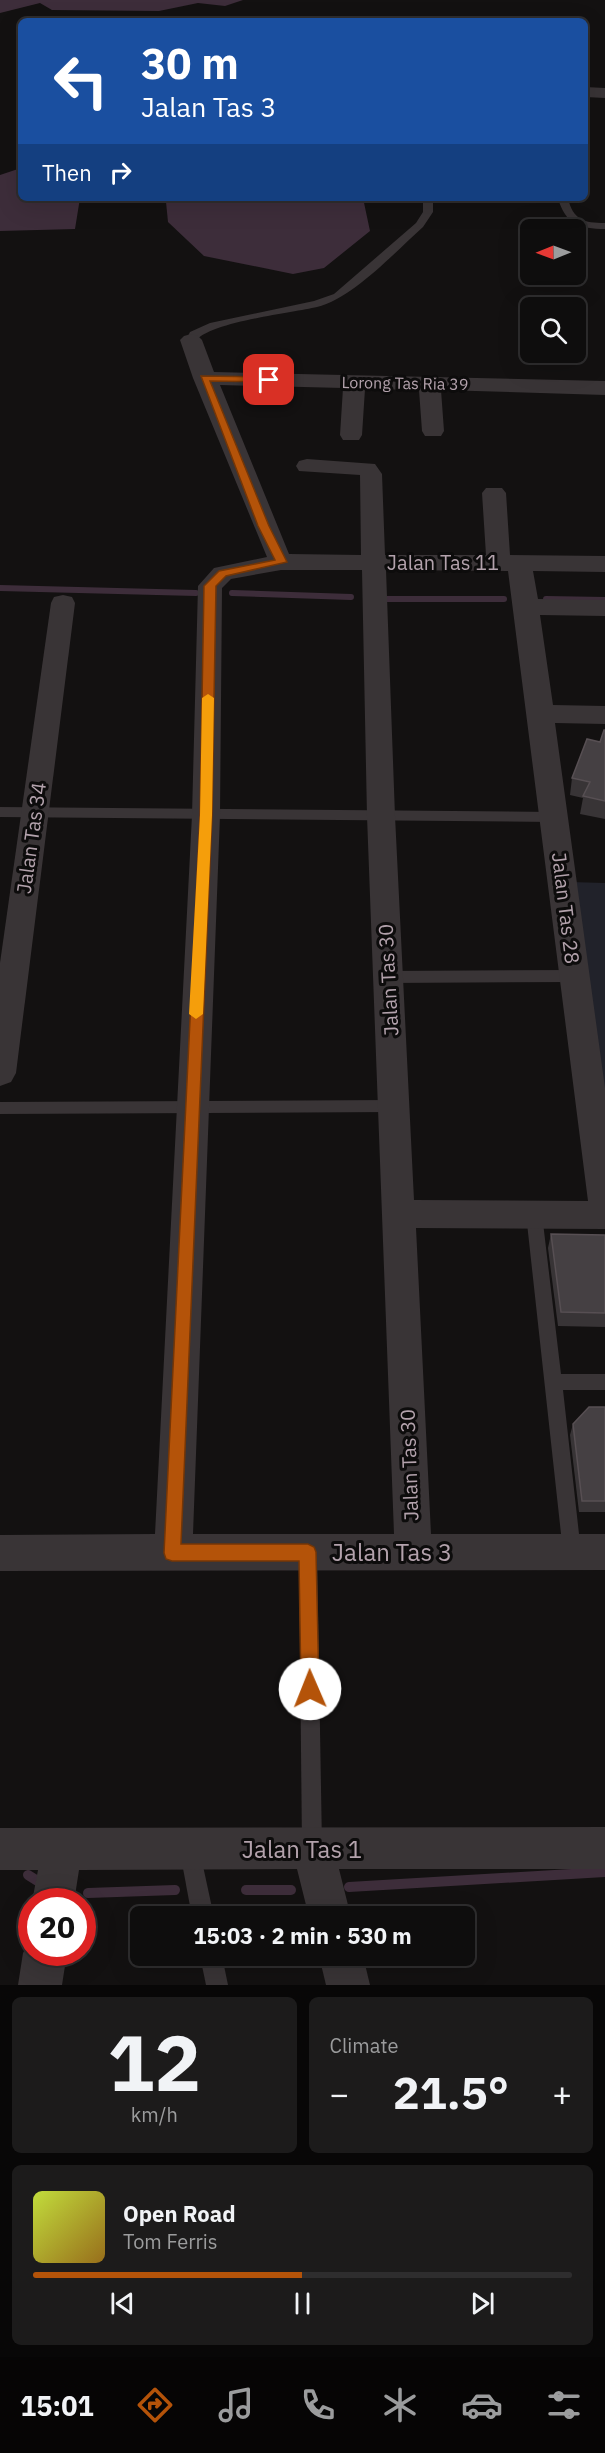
<!DOCTYPE html>
<html lang="en">
<head>
<meta charset="utf-8">
<style>
  body { margin:0; font-family:"IBM Plex Sans",sans-serif; background:#1c1b1b; color:#f1f3f6; height:100vh; display:flex; flex-direction:column; font-size:22px; white-space:nowrap }
  * { box-sizing:border-box; margin:0 }
  p { font-size:20px; color:#9b9c9d }
  .icon { flex:none; width:33px; height:33px; fill:none; stroke:currentColor; stroke-width:2; stroke-linecap:round; stroke-linejoin:round }
  .map { position:relative; height:1985px; overflow:hidden }
  .side { display:flex; flex-direction:column; gap:12px; padding:12px; background:#080707; flex:1 }
  .side>* { flex:none }
  .guide { position:absolute; left:18px; top:18px; width:570px; height:183px; border-radius:9px; box-shadow:0 6px 24px #0002,0 0 0 2px #2e2d2e; background:#1a4fa0; color:#fff; overflow:hidden }
  .needle { width:39px; rotate:269deg }
  .controls { position:absolute; left:520px; top:219px; display:grid; gap:12px }
  .controls a { display:grid; place-items:center; width:66px; height:66px; border-radius:9px; background:#0e0d0d; box-shadow:0 6px 24px #0002,0 0 0 2px #2e2d2e; font-size:30px }
  .speed { position:absolute; left:18px; top:1888px; display:flex; gap:12px; font-size:30px; font-weight:700; text-align:center }
  .speed>* { display:grid; place-content:center; width:78px; height:78px; border-radius:50%; background:#0e0d0d; box-shadow:0 6px 24px #0002,0 0 0 2px #2e2d2e; line-height:1 }
  .speed .limit { border:9px solid #d22; background:#fff; color:#111 }
  .pin { position:absolute; display:grid; place-items:center; width:51px; height:51px; color:#fff; margin:-26px; border-radius:12px; box-shadow:0 3px 9px #0006 }
  .me { position:absolute; width:66px; margin:-33px; rotate:359deg; stroke-linejoin:round; filter:drop-shadow(0 0 4px #0008) }
  .turn { display:flex; align-items:center; gap:21px; height:126px; padding:0 24px; font-size:27px }
  .turn .icon { width:78px; height:78px; stroke-width:2.5 }
  .turn b { display:block; font-size:42px; line-height:51px }
  .then { display:flex; align-items:center; height:57px; padding:0 24px; background:#0003; gap:12px; font-size:22px }
  .big { font-size:45px; font-weight:800; line-height:1.1 }
  .side .widget { flex:1; display:flex; flex-direction:column; justify-content:center; gap:9px; min-width:0; padding:0 21px; border-radius:9px; background:#1c1b1b }
  .side .dial { align-items:center; gap:0 }
  .dial b { font-size:78px; line-height:1 }
  .song { display:flex; align-items:center; gap:18px }
  .cover { width:72px; height:72px; border-radius:9px; background:linear-gradient(135deg,hsl(70 70% 55%),hsl(40 70% 35%)) }
  .played { height:6px; border-radius:3px; background:linear-gradient(90deg,#b45309 50%,#2e2d2e 50%) }
  .keys { display:flex; justify-content:space-around; direction:ltr }
  .heat { display:flex; justify-content:space-between; align-items:center; font-size:33px; direction:ltr }
  .side .tiles { flex:1; display:grid; gap:12px; grid-template-columns:1fr 1fr }
  .widget:last-child { grid-column:span 2 }
  .trip { position:absolute; left:130px; top:1906px; width:345px; height:60px; border-radius:9px; background:#0e0d0d; box-shadow:0 6px 24px #0002,0 0 0 2px #2e2d2e; font-weight:800; line-height:60px; text-align:center }
  .menu { display:flex; height:96px; justify-content:space-around; align-items:center; background:#060505; color:#9b9c9d }
  .menu .icon { width:42px; height:42px }
  .menu .selected { color:#b45309 }
  .menu b { font-size:27px; color:#f1f3f6 }
  .map>svg:first-child { display:block }
  .green { fill:#21222a }
  .water { fill:#3d2d3a }
  .lines { fill:none; stroke-linecap:round; stroke-linejoin:round }
  .stream-far1 { stroke:#3d2d3a; stroke-width:6 }
  .stream { stroke:#3d2d3a; stroke-width:10 }
  .lane { fill:#393436; fill-rule:evenodd }
  .street { fill:#393436; fill-rule:evenodd }
  .wall { fill:#383436 }
  .building { fill:#454043; stroke:#574f53; stroke-width:1.5 }
  .route { fill:#b45309; stroke:#753606; stroke-width:1.5 }
  .slow { fill:#f59e0b }
  .labels { text-anchor:middle; dominant-baseline:central; stroke-width:6; stroke-linejoin:round; paint-order:stroke }
  .far-street-label { font-size:16px; fill:#b3a2ac; stroke:#0d0c0c }
  .street-label { font-size:20px; fill:#b3a2ac; stroke:#0d0c0c }
  .near-street-label { font-size:24px; fill:#b3a2ac; stroke:#0d0c0c }
</style>
</head>
<body>
<div class="map">
<svg width="605" height="1985" viewBox="0 0 605 1985">
  <rect width="100%" height="100%" fill="#131111"/>
  <polygon class="green" points="570,882 605,883 605,1187"/>
  <g class="water">
    <polygon points="0,0 243,0 225,6 198,3 159,11 52,10 40,3 0,13"/>
    <polygon points="21,168 21,198 80,198 75,229 0,231 0,175"/>
    <polygon points="162,198 363,198 370,231 324,268 293,274 204,256 168,222 166,202"/>
  </g>
  <g class="lines">
    <g class="stream-far1">
      <polyline points="0,588 196,593"/>
      <polyline points="232,593 351,597"/>
      <polyline points="383,599 504,599"/>
      <polyline points="546,599 605,600"/>
    </g>
    <g class="stream">
      <polyline points="28,1875 44,1885"/>
      <polyline points="349,1887 605,1872"/>
      <polyline points="246,1890 291,1890"/>
      <polyline points="88,1893 175,1890"/>
    </g>
    <g class="lane">
      <path d="M423,198H433V212L423,227C395,252 352,299 317,307C292,313 207,322 195,342L186,340L190,332L210,323L314,301L334,294L416,223L423,212Z"/>
      <path d="M558,198H568C573,220 584,223 605,223V229C580,229 565,224 558,198Z"/>
      <polygon points="0,807 554,812 561,817 554,822 0,817"/>
      <polygon points="575,970 580,972 582,976 580,980 575,982 388,983 383,981 381,977 383,973 388,971"/>
      <polygon points="394,1100 400,1101 402,1106 400,1111 394,1112 0,1114 0,1102"/>
      <polygon points="534,1207 540,1209 542,1214 561,1374 605,1374 605,1390 563,1390 581,1552 579,1558 572,1561 565,1558 563,1552 526,1214 528,1209"/>
      <polygon points="308,1544 315,1547 317,1553 322,1846 319,1853 312,1856 305,1853 302,1846 299,1553 301,1547"/>
      <polygon points="190,1842 197,1845 200,1852 214,1917 192,1917 180,1852 183,1845"/>
      <polygon points="200,1956 222,1956 228,1985 206,1985"/>
    </g>
    <g class="street">
      <polygon points="585,87 605,88 605,98 585,97"/>
      <path d="M191,334L198,336L202,340L214,372L605,381V395L441,390L444,431L441,436H425L422,431L419,390L365,389L362,435L359,440H343L340,435L343,388L220,385L289,554L361,555L360,475L299,471L296,466L299,461L307,459L375,464L382,474L385,555H486L482,493L486,488H502L506,493L510,555L605,556V572L533,571L538,599L605,600V616L540,615L553,705L605,706V724L555,723L605,1088V1229L416,1228L431,1534H605V1570L0,1571V1535L155,1534L192,815L198,586L214,568L267,557L193,378L180,340L184,336ZM281,570H362L367,816L394,1534H193L220,815L222,588L231,579ZM386,570L508,571L588,1201L414,1200L395,816Z"/>
      <polygon points="63,595 72,597 75,603 16,1073 11,1082 0,1086 0,963 51,603 54,597"/>
      <polygon points="605,1827 605,1869 339,1869 351,1917 309,1917 297,1869 79,1870 74,1902 32,1902 38,1870 0,1870 0,1828"/>
      <polygon points="32,1937 32,1953 67,1953 62,1985 18,1985 23,1953"/>
      <polygon points="319,1956 363,1956 370,1985 326,1985"/>
    </g>
  </g>
  <g class="wall">
    <polygon points="605,730 605,819 580,814 583,798 570,795 572,778 600,742"/>
    <polygon points="551,1234 605,1235 605,1327 558,1326 548,1248"/>
    <polygon points="605,1407 605,1512 579,1512 570,1435 573,1424"/>
  </g>
  <g class="building">
    <polygon points="604,730 605,730 605,801 583,796 590,782 572,778 587,739 600,742"/>
    <polygon points="551,1234 605,1235 605,1313 561,1312"/>
    <polygon points="589,1407 605,1407 605,1501 582,1501 573,1424"/>
  </g>
  <polygon class="route" points="201,376 269,377 274,380 269,382 210,381 269,526 287,562 226,576 216,586 212,815 181,1544 308,1544 314,1547 316,1552 319,1689 316,1696 310,1698 304,1696 301,1689 299,1561 172,1561 166,1559 164,1553 200,815 204,586 219,571 275,560 258,526"/>
  <polygon class="slow" points="208,694 214,698 212,815 203,1014 196,1019 189,1014 200,815 202,698"/>
  <g class="labels">
    <g class="far-street-label">
      <text transform="translate(405 383) rotate(1)">Lorong Tas Ria 39</text>
    </g>
    <g class="street-label">
      <text x="443" y="562">Jalan Tas 11</text>
      <text transform="translate(31 838) rotate(-82)">Jalan Tas 34</text>
      <text transform="translate(566 908) rotate(83)">Jalan Tas 28</text>
      <text transform="translate(388 980) rotate(-93)">Jalan Tas 30</text>
      <text transform="translate(409 1465) rotate(-92)">Jalan Tas 30</text>
    </g>
    <g class="near-street-label">
      <text x="392" y="1552">Jalan Tas 3</text>
      <text x="302" y="1849">Jalan Tas 1</text>
    </g>
  </g>
</svg>
<div class="controls">
<a><svg class="needle" viewBox="-14 -14 28 28"><path d="M0-13l5 13h-10z" fill="#e53935"/><path d="M0 13l5-13h-10z" fill="#9b9c9d"/></svg></a>
<a><svg class="icon" aria-label="search" viewBox="0 0 24 24"><circle cx="10" cy="10" r="6"/><path d="M15 15l6 6"/></svg></a>
</div>
<div class="speed"><div class="limit">20</div></div>
<div class="pin" style="left:269px;top:380px;background:#d93025"><svg class="icon" aria-label="arrive" viewBox="0 0 24 24"><path d="M6 21V4h12l-3 4 3 4H6"/></svg></div>
<svg class="me" style="left:310px;top:1689px" viewBox="-20 -20 40 40"><circle r="19" fill="#fff"/><path d="M0-13L10 11 0 6-10 11z" fill="#b45309"/></svg>
<div class="trip">15:03 · 2 min · 530 m</div>
<div class="guide">
<div class="turn"><svg class="icon" aria-label="left" viewBox="0 0 24 24"><path d="M17 20v-9H6M10 6l-5 5 5 5"/></svg><div><b>30 m</b>Jalan Tas 3</div></div>
<div class="then">Then<svg class="icon" aria-label="right" viewBox="0 0 24 24"><path d="M7 20v-9h11M14 6l5 5-5 5"/></svg></div>
</div>
</div>
<section class="side">
<div class="tiles">
<div class="widget dial"><b>12</b><p>km/h</p></div>
<div class="widget"><p>Climate</p>
<div class="heat"><a>−</a><b class="big">21.5°</b><a>+</a></div>
</div>
<div class="widget">
<div class="song"><i class="cover"></i><div><b>Open Road</b><p>Tom Ferris</p></div></div>
<div class="played"></div>
<div class="keys"><svg class="icon" aria-label="previous" viewBox="0 0 24 24"><path d="M18 5L8 12l10 7zM5 5v14"/></svg><svg class="icon" aria-label="pause" viewBox="0 0 24 24"><path d="M8 5v14M16 5v14"/></svg><svg class="icon" aria-label="next" viewBox="0 0 24 24"><path d="M6 5l10 7-10 7zM19 5v14"/></svg></div>
</div>
</div>
</section>
<nav class="menu">
<b>15:01</b>
<svg class="icon selected" aria-label="directions" viewBox="0 0 24 24"><path d="M12 3l9 9-9 9-9-9zM9 14v-3h6M13 9l2 2-2 2"/></svg>
<svg class="icon" aria-label="music" viewBox="0 0 24 24"><path d="M9 18V5l10-2v13"/><circle cx="6" cy="18" r="3"/><circle cx="16" cy="16" r="3"/></svg>
<svg class="icon" aria-label="phone" viewBox="0 0 24 24"><path d="M5 4h4l2 5-3 2q2 4 5 5l2-3 5 2v4C11 20 4 13 5 4z"/></svg>
<svg class="icon" aria-label="climate" viewBox="0 0 24 24"><path d="M12 3v18M4 7l16 10M4 17L20 7"/></svg>
<svg class="icon" aria-label="car" viewBox="0 0 24 24"><path d="M5 17H2v-5l4-1 3-4h7l3 4 3 1v5h-3M9 17h6M6 11h13"/><circle cx="7" cy="17" r="2"/><circle cx="17" cy="17" r="2"/></svg>
<svg class="icon" aria-label="filters" viewBox="0 0 24 24"><path d="M4 7h16M4 17h16"/><circle cx="9" cy="7" r="2"/><circle cx="15" cy="17" r="2"/></svg>
</nav>
</body>
</html>
